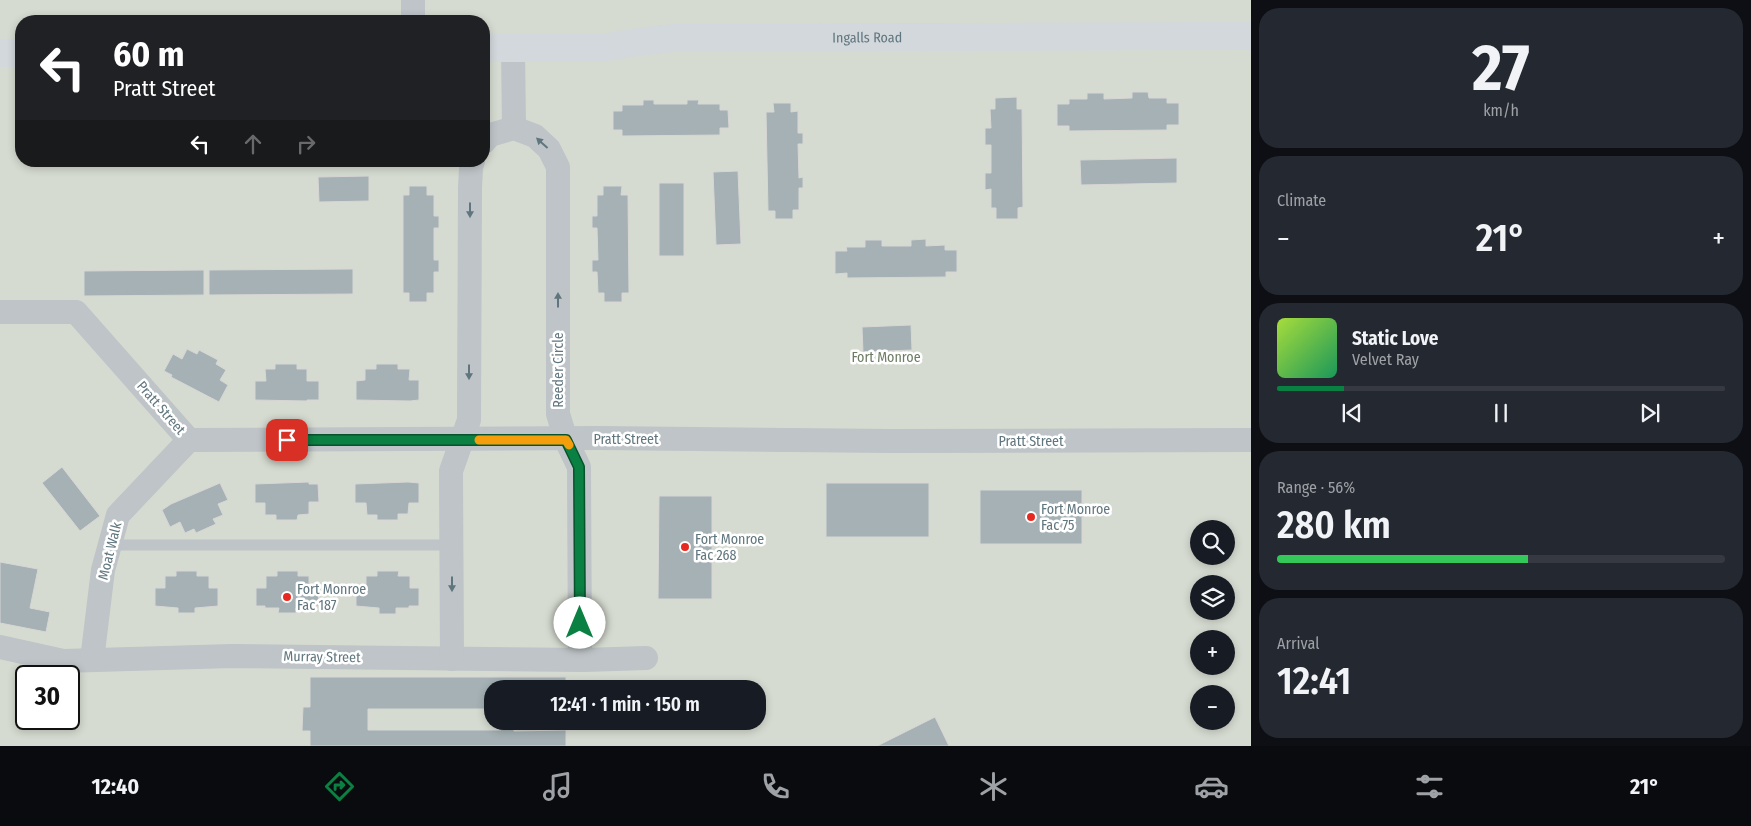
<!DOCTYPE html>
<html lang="en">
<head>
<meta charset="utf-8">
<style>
  body { margin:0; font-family:"Fira Sans Condensed",sans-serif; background:#242831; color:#f1f3f6; height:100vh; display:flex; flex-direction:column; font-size:19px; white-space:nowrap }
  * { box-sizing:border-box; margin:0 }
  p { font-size:16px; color:#9ea1a6 }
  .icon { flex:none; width:28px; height:28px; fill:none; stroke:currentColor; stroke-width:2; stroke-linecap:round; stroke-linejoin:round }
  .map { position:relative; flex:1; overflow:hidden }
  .side { display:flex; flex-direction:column; gap:8px; padding:8px; background:#0d0f14; width:500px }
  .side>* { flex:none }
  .top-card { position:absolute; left:15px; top:15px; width:475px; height:152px; border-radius:20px; box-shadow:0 2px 8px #0003; background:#202124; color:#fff; overflow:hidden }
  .tools { position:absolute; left:1190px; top:520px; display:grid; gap:10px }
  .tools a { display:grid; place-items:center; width:45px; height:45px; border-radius:50%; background:#171b24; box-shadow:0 2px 8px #0003; font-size:25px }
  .speed { position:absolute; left:15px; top:665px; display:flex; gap:10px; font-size:25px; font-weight:700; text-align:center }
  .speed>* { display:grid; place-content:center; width:65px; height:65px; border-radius:50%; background:#171b24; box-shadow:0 2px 8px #0003; line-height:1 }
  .speed .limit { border:2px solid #111; border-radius:8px; background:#fff; color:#111 }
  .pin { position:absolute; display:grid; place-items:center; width:42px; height:42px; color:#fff; margin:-21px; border-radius:10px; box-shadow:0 2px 8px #0006 }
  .me { position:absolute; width:55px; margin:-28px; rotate:0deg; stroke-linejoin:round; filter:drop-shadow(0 0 4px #0008) }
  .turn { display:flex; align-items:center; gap:18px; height:105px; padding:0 15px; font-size:22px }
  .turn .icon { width:65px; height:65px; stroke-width:2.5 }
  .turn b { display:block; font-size:35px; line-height:42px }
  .lanes { display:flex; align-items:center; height:48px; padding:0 15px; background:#0003; justify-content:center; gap:25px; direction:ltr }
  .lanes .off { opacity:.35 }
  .big { font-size:38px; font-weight:600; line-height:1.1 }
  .side .card { flex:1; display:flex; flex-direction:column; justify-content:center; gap:8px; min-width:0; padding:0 18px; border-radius:20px; background:#242831 }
  .side .dial { align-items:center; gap:0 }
  .dial b { font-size:65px; line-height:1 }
  .song { display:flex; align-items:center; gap:15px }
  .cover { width:60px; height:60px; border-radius:8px; background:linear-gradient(135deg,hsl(80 70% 55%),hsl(150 70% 35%)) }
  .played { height:5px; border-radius:2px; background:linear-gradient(90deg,#0b8043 15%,#363941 15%) }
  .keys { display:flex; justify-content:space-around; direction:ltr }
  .heat { display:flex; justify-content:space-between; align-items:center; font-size:28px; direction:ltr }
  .charge { height:8px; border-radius:4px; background:linear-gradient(90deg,#34c759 56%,#363941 0) }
  .trip { position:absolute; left:484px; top:680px; width:282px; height:50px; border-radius:20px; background:#171b24; box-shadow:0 2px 8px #0003; font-weight:600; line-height:50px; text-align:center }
  .dock { display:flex; height:80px; justify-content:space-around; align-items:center; background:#090b0e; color:#9ea1a6 }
  .dock .icon { width:35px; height:35px }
  .dock .active { color:#0b8043 }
  .dock b { font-size:22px; color:#f1f3f6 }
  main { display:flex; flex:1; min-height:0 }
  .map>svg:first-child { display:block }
  .green { fill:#d6dbd1; fill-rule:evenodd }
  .building { fill:#a5b1b4; stroke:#d7d6d5 }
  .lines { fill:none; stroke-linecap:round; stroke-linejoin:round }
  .lane { stroke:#bec4c7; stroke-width:11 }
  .street { stroke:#bec4c7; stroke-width:24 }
  .secondary { stroke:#d2d8db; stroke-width:28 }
  .oneway { fill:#60767e }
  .route-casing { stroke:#07532c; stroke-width:12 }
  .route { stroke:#0b8043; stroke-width:9 }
  .slow { stroke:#f59e0b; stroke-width:9 }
  .poi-dot { fill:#e72a21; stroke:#fff; stroke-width:2 }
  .labels { text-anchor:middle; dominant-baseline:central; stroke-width:5; stroke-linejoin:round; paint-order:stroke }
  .street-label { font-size:14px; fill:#60767e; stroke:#fff }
  .park-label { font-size:14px; fill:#6c7b63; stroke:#fff }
  .poi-label { font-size:14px; fill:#60767e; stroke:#fff; text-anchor:start }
</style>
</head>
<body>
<main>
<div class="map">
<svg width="1251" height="746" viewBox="0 0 1251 746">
  <rect width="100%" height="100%" fill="#f6f5f2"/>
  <path class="green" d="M0,0H1251V746H0ZM21,21H484V161H21ZM1199,529H1226V556H1199ZM1199,584H1226V611H1199ZM1199,639H1226V666H1199ZM26,676H69V719H26ZM492,689H758V721H492ZM1199,694H1226V721H1199Z"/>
  <g class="building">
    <polygon points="1132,92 1148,92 1149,98 1167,98 1167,103 1179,103 1179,125 1167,125 1167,130 1069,131 1069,126 1057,126 1057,104 1069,104 1069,99 1087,99 1087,93 1104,93 1104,99 1132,98"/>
    <polygon points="1017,97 1017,109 1022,109 1023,207 1018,208 1018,219 996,219 996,208 991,208 991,189 985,190 985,173 991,173 991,145 985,145 985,128 991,128 990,109 995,109 995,98"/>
    <polygon points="643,100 654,100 654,104 687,104 687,100 699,100 698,104 720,104 720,110 728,110 729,128 720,128 720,135 622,136 622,130 613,130 613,111 622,111 622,105 643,105"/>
    <polygon points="773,103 791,103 791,112 798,111 798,133 803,133 803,144 798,144 799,178 803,177 803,188 799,188 799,210 793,210 793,219 775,219 775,211 768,211 766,112 774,112"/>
    <polygon points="1177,158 1177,183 1081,185 1080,160"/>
    <polygon points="738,171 741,244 716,245 713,172"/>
    <polygon points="369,176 369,201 319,202 318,177"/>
    <rect x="659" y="183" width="25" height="73"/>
    <polygon points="409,186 427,186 427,195 434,195 434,216 439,216 439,228 434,228 434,260 439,260 439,272 434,272 434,293 427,293 427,302 409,302 409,293 403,293 403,195 409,195"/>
    <polygon points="603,186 622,186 621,195 628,195 629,293 622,293 622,302 604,302 604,293 598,293 597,272 592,272 592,260 598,260 597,228 592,228 592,216 597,216 597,195 603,195"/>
    <polygon points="926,239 926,246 945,245 945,250 957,250 957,272 946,272 946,277 847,278 847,273 835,274 835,251 847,251 846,247 865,247 865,240 882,240 882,246 911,246 911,240"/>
    <polygon points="353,269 353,294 209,295 209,270"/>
    <polygon points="204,270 204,295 84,296 84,271"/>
    <polygon points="911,325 912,350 863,352 862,327"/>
    <polygon points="187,349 197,354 199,350 218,360 216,364 226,370 220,380 228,385 219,402 171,377 172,375 164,371 173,354 182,359"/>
    <polygon points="275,364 297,364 297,369 307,369 307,381 319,381 319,400 307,400 307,401 255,400 255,381 266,381 265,369 275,369"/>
    <polygon points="376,364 398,364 398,369 410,369 409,380 419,380 419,400 410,401 356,400 356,381 365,380 365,369 376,369"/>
    <polygon points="62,467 100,516 80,531 42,483"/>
    <polygon points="309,482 309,484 318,484 319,502 309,502 309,514 298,515 297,520 276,520 276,515 265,515 265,503 255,503 255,484"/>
    <polygon points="408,482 419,483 419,503 409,503 408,514 398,514 398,520 377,520 377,515 367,515 366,503 355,503 355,484"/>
    <polygon points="220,483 228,500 218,504 223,515 213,519 216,524 196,533 194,529 185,533 180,522 170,527 162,510 171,504"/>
    <rect x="826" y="483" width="103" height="54"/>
    <rect x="980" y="490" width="102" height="54"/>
    <polygon points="659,496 712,496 712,599 658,599"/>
    <polygon points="0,562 38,569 30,608 50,612 46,632 0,623"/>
    <polygon points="176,571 197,571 197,576 209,576 209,588 218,588 218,606 195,608 195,613 178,613 178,608 155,606 155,588 165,588 165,576 176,576"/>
    <polygon points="277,571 298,571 298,576 309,576 309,588 318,588 319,606 309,606 309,608 296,608 296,613 278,613 279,608 265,608 265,606 256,606 256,588 266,588 266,576 277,576"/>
    <polygon points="377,571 399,571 398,576 410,576 410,588 419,588 419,606 409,606 409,608 396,608 396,614 379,614 379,608 356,606 356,588 366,588 366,576 377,576"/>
    <polygon points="310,677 566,677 566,689 492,689 492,709 368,709 368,730 501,730 501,721 514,721 514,731 566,730 566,746 310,746 310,731 302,731 303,707 310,707"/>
    <polygon points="935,717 949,746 877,746"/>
  </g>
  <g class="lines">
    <polyline class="lane" points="110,545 452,545"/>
    <g class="street">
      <polyline points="413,21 413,0"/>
      <polyline points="513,48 514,128"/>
      <polyline points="484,142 490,135 514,128 535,136 549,149 558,167 558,414 566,440 579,467 580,660"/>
      <polyline points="0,312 76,312 189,440 599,438 892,441 1251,440"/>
      <polyline points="0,647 63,661 232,656 585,660 646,658"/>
      <polyline points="452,659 451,471 469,420 470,188 471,168 473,161"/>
      <polyline points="92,660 103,570 118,515 189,440"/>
    </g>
    <g class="secondary">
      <path id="s1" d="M484,48H602L637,42L673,38L1251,36"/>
      <polyline points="0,53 21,53"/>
    </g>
  </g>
  <defs><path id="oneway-solid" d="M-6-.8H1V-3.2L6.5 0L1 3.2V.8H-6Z" transform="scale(1.25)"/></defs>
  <g class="oneway">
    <use href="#oneway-solid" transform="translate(542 143) rotate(-138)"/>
    <use href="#oneway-solid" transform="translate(470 210) rotate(90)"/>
    <use href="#oneway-solid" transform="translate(558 300) rotate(-90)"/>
    <use href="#oneway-solid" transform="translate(469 372) rotate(90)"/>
    <use href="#oneway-solid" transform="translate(452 584) rotate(90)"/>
  </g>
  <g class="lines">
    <g class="route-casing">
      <polyline id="route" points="287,440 566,440 579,467 580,623"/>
    </g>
    <use href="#route" class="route"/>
    <polyline class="slow" points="479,440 566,440 569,445"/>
  </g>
  <g class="poi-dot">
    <circle cx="1031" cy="517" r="5"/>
    <circle cx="685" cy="547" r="5"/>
    <circle cx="287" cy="597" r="5"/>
  </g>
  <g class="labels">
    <g class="street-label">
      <text stroke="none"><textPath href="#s1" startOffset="384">Ingalls Road</textPath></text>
      <text transform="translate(558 370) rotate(-90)">Reeder Circle</text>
      <text transform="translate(161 408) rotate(49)">Pratt Street</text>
      <text x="626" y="439">Pratt Street</text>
      <text x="1031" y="441">Pratt Street</text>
      <text transform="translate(110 551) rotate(-76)">Moat Walk</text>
      <text transform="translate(322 657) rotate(1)">Murray Street</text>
    </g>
    <g class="park-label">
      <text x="886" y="357">Fort Monroe</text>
    </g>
    <g class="poi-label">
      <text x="1041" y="509">Fort Monroe<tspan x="1041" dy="16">Fac 75</tspan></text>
      <text x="695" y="539">Fort Monroe<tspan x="695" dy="16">Fac 268</tspan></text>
      <text x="297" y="589">Fort Monroe<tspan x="297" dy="16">Fac 187</tspan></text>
    </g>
  </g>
</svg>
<div class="tools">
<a><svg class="icon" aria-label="search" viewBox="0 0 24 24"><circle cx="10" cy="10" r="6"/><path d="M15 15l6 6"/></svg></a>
<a><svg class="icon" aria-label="layers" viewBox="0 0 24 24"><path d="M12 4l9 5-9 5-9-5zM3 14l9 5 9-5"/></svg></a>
<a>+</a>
<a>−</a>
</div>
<div class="speed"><div class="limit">30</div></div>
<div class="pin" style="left:287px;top:440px;background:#d93025"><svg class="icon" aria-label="arrive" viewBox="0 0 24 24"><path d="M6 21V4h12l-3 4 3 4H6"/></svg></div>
<svg class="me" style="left:580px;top:623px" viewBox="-20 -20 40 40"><circle r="19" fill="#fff"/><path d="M0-13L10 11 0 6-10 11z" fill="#0b8043"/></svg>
<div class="trip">12:41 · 1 min · 150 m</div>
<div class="top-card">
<div class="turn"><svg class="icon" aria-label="left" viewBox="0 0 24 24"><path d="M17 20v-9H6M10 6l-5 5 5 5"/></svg><div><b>60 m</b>Pratt Street</div></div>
<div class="lanes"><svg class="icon" aria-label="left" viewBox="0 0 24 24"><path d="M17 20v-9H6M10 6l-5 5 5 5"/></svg><svg class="icon off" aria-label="ahead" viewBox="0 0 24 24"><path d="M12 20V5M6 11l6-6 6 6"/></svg><svg class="icon off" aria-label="right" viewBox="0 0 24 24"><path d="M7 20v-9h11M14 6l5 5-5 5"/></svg></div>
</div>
</div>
<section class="side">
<div class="card dial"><b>27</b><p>km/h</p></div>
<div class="card"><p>Climate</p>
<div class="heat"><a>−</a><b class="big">21°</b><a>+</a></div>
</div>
<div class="card">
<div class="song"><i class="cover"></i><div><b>Static Love</b><p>Velvet Ray</p></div></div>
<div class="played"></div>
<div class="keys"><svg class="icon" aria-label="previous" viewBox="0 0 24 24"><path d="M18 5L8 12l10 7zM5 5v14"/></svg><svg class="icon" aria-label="pause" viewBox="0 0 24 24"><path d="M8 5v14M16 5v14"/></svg><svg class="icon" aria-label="next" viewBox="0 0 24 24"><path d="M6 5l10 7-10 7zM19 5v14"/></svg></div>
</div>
<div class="card"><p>Range · 56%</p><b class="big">280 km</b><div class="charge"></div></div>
<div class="card"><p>Arrival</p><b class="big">12:41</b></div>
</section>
</main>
<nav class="dock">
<b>12:40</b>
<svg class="icon active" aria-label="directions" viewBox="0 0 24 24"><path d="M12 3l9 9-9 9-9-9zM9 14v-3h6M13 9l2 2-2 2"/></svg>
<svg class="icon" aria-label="music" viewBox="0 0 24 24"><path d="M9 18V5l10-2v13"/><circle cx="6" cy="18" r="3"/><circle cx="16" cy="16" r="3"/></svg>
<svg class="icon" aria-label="phone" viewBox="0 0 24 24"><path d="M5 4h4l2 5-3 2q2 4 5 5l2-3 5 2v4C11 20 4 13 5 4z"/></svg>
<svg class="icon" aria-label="climate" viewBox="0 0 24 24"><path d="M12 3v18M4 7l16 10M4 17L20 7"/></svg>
<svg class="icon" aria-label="car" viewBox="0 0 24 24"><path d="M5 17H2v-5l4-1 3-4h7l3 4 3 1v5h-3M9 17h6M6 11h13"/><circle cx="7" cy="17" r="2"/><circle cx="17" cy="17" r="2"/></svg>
<svg class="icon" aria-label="filters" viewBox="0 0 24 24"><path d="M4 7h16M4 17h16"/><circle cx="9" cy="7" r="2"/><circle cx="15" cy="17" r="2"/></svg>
<b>21°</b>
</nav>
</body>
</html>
